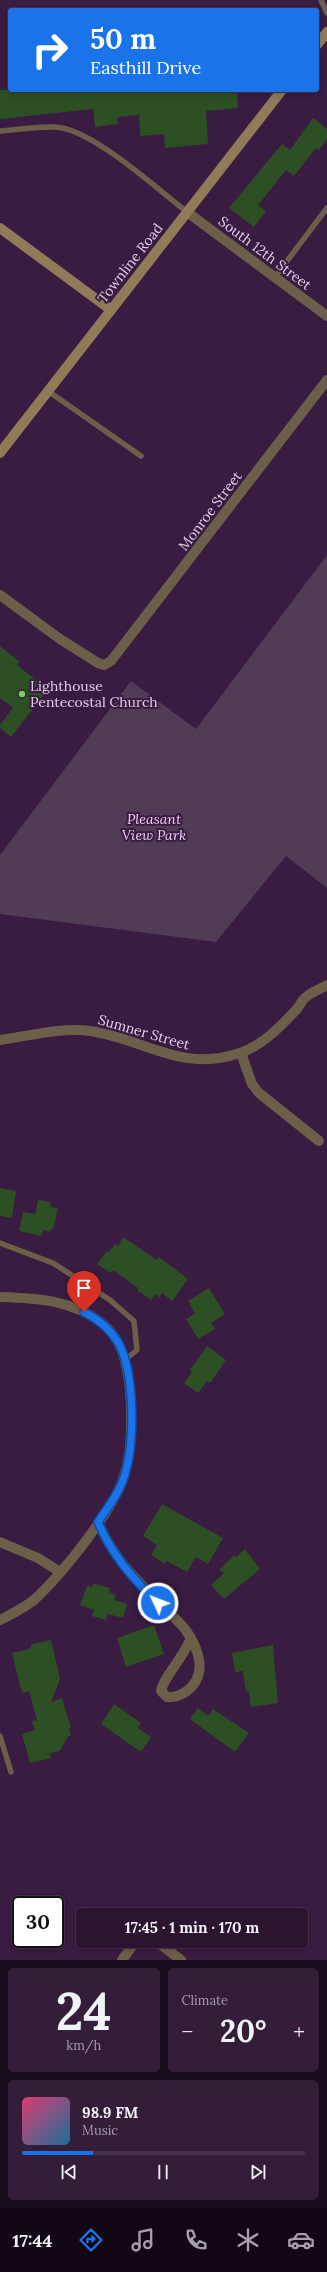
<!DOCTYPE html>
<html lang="en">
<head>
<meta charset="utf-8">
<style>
  body { margin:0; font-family:Lora,serif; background:#341d39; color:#f1f3f6; height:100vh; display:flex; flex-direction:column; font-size:15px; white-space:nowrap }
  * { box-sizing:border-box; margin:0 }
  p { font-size:13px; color:#a69eab }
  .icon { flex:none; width:22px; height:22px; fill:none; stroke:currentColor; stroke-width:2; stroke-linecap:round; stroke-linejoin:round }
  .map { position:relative; height:1960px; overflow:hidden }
  .panel { display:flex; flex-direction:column; gap:8px; padding:8px; background:#180b1b; flex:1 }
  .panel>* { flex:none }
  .hud { position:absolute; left:8px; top:8px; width:311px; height:84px; border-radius:4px; box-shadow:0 2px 6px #0003,0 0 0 1px #48334d; background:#1a73e8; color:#fff; overflow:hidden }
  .speed { position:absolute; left:12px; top:1896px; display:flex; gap:8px; font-size:20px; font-weight:700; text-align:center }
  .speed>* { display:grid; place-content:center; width:52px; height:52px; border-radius:50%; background:#2c1431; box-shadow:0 2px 6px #0003,0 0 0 1px #48334d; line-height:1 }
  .speed .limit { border:2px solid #111; border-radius:6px; background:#fff; color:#111 }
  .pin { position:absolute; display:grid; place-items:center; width:34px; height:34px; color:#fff; margin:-41px -17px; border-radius:50% 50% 50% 0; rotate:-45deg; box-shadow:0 0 4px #0007 }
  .pin .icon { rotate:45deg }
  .me { position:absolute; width:44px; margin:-22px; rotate:313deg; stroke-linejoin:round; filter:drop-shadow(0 0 3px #0008) }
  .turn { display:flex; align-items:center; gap:14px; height:84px; padding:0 16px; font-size:18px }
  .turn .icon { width:52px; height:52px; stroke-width:2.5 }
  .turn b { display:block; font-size:28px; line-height:34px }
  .big { font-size:30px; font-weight:700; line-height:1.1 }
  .panel .card { flex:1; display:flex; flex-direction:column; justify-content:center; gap:6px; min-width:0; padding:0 14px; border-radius:6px; background:#341d39 }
  .panel .dial { align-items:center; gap:0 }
  .dial b { font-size:52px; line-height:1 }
  .song { display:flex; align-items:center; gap:12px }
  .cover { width:48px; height:48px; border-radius:6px; background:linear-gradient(135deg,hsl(340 70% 55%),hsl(200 70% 35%)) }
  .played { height:4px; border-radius:2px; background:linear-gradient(90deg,#1a73e8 25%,#48334d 25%) }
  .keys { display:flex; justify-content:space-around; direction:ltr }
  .heat { display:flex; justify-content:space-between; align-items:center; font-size:22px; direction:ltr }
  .panel .tiles { flex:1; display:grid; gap:8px; grid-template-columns:1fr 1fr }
  .card:last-child { grid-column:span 2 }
  .trip { position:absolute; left:76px; top:1908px; width:232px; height:40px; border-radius:4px; background:#2c1431; box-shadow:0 2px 6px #0003,0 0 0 1px #48334d; font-weight:700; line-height:40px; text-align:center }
  .dock { display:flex; height:64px; justify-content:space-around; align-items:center; background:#120814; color:#a69eab }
  .dock .icon { width:28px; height:28px }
  .dock .selected { color:#1a73e8 }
  .dock b { font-size:18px; color:#f1f3f6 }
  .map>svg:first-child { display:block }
  .green { fill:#513b56 }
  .building { fill:#2c4f23 }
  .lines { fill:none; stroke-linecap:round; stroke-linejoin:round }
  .lane { stroke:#6c5e49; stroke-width:5.5 }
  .street { stroke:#6c5e49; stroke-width:10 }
  .secondary { stroke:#907b59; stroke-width:10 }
  .route-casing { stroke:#114b97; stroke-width:10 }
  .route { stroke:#1a73e8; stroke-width:7 }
  .poi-dot { fill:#75d25b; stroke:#3a1b41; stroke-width:1.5 }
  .labels { text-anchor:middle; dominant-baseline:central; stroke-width:4; stroke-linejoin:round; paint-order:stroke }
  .street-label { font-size:14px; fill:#e2cfe7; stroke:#3a1b41 }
  .poi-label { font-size:14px; fill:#e2cfe7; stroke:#3a1b41; text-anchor:start }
  .park-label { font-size:14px; font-style:italic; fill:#eecdf7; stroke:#3a1b41 }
</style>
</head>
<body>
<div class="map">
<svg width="327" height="1960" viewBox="0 0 327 1960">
  <rect width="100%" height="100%" fill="#3a1b41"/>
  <polygon class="green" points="327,555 327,888 286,856 216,942 0,914 0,855 131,681 196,729"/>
  <g class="building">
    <polygon points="0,90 237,90 238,108 206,111 208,144 165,148 164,134 140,136 139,115 117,117 118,124 95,127 93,109 0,119"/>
    <polygon points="313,118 327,129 327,139 319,150 316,148 294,176 286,170 258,205 266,211 254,227 229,208 282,144 290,150"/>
    <polygon points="0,646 20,662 17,665 48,689 11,737 0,728 0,725 13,708 0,698"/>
    <polygon points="0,1188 16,1191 12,1218 0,1216"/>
    <polygon points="38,1200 51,1202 50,1207 58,1208 53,1229 51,1229 50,1232 43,1230 42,1236 19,1231 23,1212 35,1214"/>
    <polygon points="123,1237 157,1260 159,1257 188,1279 172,1301 162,1293 159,1297 155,1294 151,1300 137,1290 138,1288 113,1270 111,1273 97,1264 107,1251 109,1252 115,1244 118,1246"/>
    <polygon points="209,1288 225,1314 211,1323 215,1329 198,1339 186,1319 195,1314 188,1301"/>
    <polygon points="207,1346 226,1360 210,1383 207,1381 198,1393 184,1383 192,1372 190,1370"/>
    <polygon points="162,1504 223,1538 208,1564 196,1557 187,1572 167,1561 165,1564 151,1555 157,1545 143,1536"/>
    <polygon points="245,1549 260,1569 224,1599 211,1585 224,1573 219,1570 234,1555 236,1557"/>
    <polygon points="93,1583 110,1588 109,1592 116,1595 114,1600 127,1604 123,1618 108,1614 106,1620 92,1616 94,1610 80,1605 87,1586 92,1587"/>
    <polygon points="154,1625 164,1654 126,1667 117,1638"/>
    <polygon points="51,1640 60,1679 51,1702 62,1698 71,1728 69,1728 71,1736 68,1736 60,1751 50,1753 51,1758 30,1763 22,1734 35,1730 32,1721 37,1720 29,1691 22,1693 12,1653 29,1649 32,1644"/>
    <polygon points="273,1645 278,1703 251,1707 249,1691 246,1692 243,1671 235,1672 232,1653"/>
    <polygon points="114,1704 141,1723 138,1728 151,1737 141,1752 101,1724"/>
    <polygon points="198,1708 208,1716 213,1709 249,1733 235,1752 190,1719"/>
  </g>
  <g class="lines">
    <g class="lane">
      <polyline points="321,0 327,13"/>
      <path d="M0,131C18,130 37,126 55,127C91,128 157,189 187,212"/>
      <polyline points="275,277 327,208"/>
      <polyline points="48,391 141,456"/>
      <polyline points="0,1243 53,1263 110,1300 134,1321 137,1350 125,1360"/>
      <polyline points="0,1736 11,1772"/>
    </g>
    <g class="street">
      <polyline points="187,212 327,316"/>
      <polyline points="0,595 60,639 98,663 104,665 111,661 327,380"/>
      <path d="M0,1040C29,1036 62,1027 90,1031C146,1039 180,1073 240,1053C262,1046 281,1026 297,1009C300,1005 302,1000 306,997C312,992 320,989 327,985"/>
      <polyline points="241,1053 252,1084 259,1093 319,1141"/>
      <path d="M0,1297C36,1298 74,1300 103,1324C123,1341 127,1364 130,1389C132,1416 133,1447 125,1473C116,1508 61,1575 34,1600C24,1608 12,1614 0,1620"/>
      <path d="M98,1522C118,1570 152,1592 185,1629C198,1647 209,1674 187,1691C181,1695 174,1698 167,1697L161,1691C163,1678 185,1655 191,1638"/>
      <polyline points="0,1542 38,1558 60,1572"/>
      <polyline points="156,1941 181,1960"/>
      <polyline points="122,1960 136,1941"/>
    </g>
    <g class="secondary">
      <polyline points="317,45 327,32"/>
      <polyline points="0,228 111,310"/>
      <polyline points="0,453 282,90"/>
    </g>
  </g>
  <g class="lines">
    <g class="route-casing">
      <path id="route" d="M84,1312C98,1319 110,1329 118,1342C135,1372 135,1442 125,1474C120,1492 108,1507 98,1522C112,1555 133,1579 158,1603"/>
    </g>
    <use href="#route" class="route"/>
  </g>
  <circle class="poi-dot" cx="22" cy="694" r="4"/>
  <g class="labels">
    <g class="street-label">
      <text transform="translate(265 253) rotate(37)">South 12th Street</text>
      <text transform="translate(130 263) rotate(-52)">Townline Road</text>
      <text transform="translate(210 511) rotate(-53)">Monroe Street</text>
      <text transform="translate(144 1032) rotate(16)">Sumner Street</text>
    </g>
    <g class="poi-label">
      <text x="30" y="686">Lighthouse<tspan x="30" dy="16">Pentecostal Church</tspan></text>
    </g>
    <g class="park-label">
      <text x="154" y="819">Pleasant<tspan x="154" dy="16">View Park</tspan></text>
    </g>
  </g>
</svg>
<div class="speed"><div class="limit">30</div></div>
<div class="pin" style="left:84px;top:1312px;background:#d93025"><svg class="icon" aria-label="arrive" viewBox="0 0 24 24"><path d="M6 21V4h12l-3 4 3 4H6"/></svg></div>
<svg class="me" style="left:158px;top:1603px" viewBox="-20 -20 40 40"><circle r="17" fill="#1a73e8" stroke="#fff" stroke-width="3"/><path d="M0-11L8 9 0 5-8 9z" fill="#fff"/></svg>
<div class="trip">17:45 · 1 min · 170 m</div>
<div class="hud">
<div class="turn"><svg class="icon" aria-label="right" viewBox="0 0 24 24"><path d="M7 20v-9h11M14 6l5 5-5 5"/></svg><div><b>50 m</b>Easthill Drive</div></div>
</div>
</div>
<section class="panel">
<div class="tiles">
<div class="card dial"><b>24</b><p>km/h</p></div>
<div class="card"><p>Climate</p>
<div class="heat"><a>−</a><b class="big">20°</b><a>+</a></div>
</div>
<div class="card">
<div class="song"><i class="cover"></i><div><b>98.9 FM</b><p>Music</p></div></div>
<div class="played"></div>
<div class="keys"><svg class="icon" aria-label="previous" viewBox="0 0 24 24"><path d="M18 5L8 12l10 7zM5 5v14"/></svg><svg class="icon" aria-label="pause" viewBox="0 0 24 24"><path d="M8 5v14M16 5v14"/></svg><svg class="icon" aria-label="next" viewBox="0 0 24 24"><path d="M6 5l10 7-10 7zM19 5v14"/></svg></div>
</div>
</div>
</section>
<nav class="dock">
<b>17:44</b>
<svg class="icon selected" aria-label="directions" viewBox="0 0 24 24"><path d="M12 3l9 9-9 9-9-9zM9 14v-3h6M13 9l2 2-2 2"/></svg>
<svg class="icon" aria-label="music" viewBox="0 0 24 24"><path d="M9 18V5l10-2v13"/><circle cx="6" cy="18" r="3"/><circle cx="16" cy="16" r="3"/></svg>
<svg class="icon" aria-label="phone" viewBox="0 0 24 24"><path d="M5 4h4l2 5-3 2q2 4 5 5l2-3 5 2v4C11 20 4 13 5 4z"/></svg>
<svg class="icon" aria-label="climate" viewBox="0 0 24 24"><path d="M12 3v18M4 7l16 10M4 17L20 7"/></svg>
<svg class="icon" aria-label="car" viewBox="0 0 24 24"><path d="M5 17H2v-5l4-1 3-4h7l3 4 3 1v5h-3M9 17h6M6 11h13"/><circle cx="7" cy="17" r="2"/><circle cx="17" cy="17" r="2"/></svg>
</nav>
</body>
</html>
